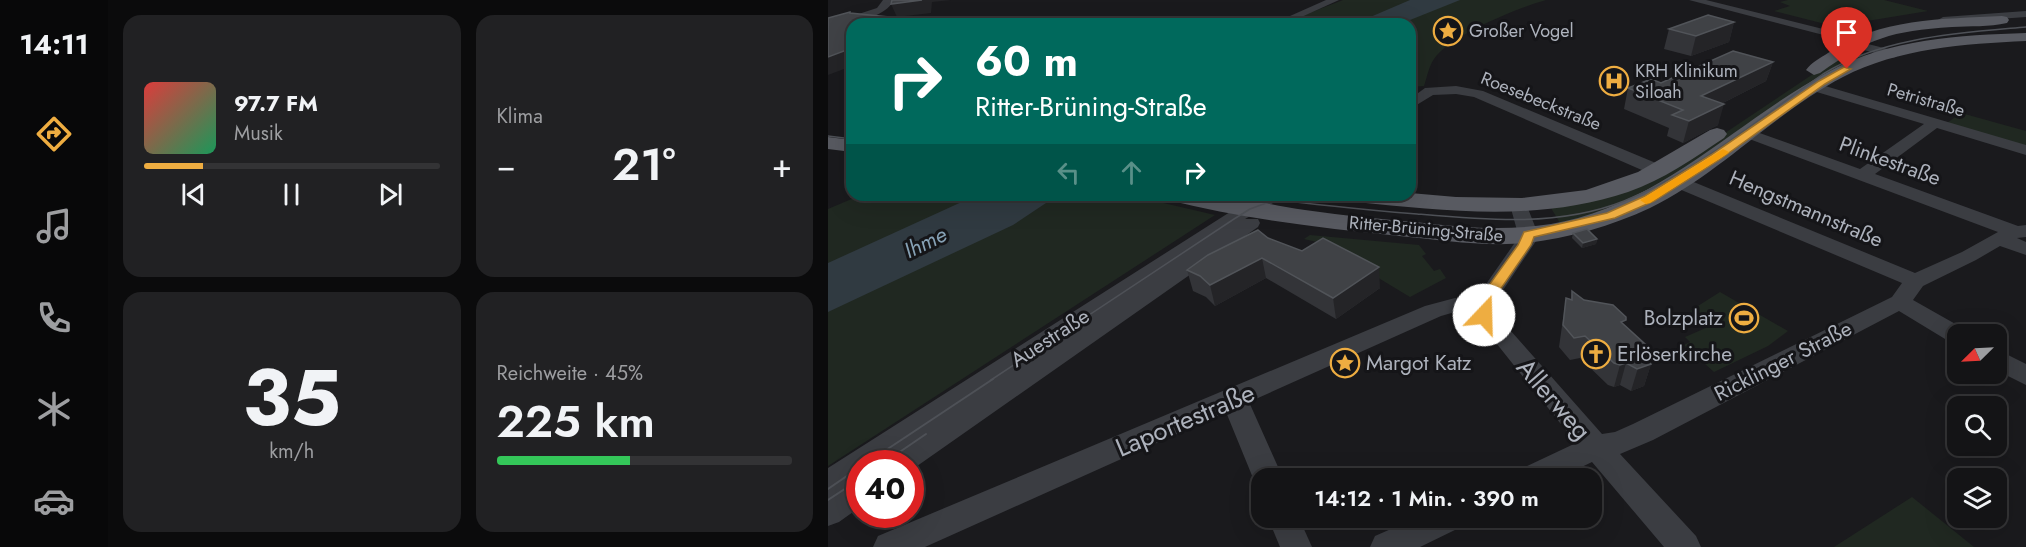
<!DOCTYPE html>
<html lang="de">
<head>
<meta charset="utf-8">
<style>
  body { margin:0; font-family:Jost,sans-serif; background:#212123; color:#f1f3f6; height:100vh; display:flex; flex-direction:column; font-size:22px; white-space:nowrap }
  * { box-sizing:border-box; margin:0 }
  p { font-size:20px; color:#9d9ea1 }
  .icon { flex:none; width:33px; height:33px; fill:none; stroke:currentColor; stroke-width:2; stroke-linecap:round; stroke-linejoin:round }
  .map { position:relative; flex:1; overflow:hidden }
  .sheet { display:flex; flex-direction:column; gap:15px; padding:15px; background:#0b0b0c; width:720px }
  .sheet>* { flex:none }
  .hud { position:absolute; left:18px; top:18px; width:570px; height:183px; border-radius:18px; box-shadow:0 6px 24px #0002,0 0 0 2px #333335; background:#00695c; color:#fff; overflow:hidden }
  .needle { width:39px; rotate:246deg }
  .fabs { position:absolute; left:1119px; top:324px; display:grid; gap:12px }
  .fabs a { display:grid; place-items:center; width:60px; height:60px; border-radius:12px; background:#141416; box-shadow:0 6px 24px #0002,0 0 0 2px #333335; font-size:30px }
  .speed { position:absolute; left:18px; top:450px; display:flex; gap:12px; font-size:30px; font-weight:700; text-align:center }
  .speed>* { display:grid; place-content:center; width:78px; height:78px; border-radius:50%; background:#141416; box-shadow:0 6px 24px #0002,0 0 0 2px #333335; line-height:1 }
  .speed .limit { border:9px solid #d22; background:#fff; color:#111 }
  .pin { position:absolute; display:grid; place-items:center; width:51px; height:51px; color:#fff; margin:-62px -26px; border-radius:50% 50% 50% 0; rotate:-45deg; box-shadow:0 0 6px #0007 }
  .pin .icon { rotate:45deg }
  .me { position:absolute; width:66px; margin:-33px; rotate:21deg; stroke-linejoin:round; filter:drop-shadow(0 0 4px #0008) }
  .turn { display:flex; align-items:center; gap:21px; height:126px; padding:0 30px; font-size:27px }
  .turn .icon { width:78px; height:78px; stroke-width:2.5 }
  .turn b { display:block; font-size:42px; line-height:51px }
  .lanes { display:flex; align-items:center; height:57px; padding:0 30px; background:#0003; justify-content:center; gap:30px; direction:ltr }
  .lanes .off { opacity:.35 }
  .big { font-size:45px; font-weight:600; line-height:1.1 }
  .sheet .card { flex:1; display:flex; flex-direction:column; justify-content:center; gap:9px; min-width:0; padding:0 21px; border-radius:18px; background:#212123 }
  .sheet .dial { align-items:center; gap:0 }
  .dial b { font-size:78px; line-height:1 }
  .song { display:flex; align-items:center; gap:18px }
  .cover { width:72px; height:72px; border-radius:9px; background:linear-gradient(135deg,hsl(0 70% 55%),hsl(150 70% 35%)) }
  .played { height:6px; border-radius:3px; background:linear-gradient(90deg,#eead41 20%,#333335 20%) }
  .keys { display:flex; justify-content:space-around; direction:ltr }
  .heat { display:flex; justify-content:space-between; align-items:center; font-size:33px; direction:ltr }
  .charge { height:9px; border-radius:4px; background:linear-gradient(90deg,#34c759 45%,#333335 0) }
  .sheet .tiles { flex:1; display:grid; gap:15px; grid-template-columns:repeat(2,1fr) }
  .trip { position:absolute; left:423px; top:468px; width:351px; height:60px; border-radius:18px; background:#141416; box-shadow:0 6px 24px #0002,0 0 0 2px #333335; font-weight:600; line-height:60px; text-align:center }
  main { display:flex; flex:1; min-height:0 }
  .tabs { display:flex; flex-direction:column; width:108px; justify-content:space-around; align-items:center; background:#080809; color:#9d9ea1 }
  .tabs .icon { width:42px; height:42px }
  .tabs .selected { color:#eead41 }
  .tabs b { font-size:27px; color:#f1f3f6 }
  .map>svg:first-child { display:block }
  .green { fill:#202821 }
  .water { fill:#303a41 }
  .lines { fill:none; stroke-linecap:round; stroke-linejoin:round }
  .minor { fill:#3b3d42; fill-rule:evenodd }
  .major { fill:#585a61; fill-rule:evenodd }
  .tram-far1 { stroke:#4e5157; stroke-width:1.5 }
  .tram { stroke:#4e5157; stroke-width:2 }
  .wall { fill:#333438 }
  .shaded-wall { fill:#242427 }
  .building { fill:#404246; stroke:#515459; stroke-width:1.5 }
  .route { fill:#eead41; stroke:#9b702a; stroke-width:1.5 }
  .slow { fill:#f59e0b }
  .labels { text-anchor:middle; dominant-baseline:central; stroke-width:6; stroke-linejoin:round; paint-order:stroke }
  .far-poi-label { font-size:18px; fill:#adb2bc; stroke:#151518; text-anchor:start }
  .far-street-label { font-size:18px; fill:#adb2bc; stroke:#151518 }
  .street-label { font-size:21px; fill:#adb2bc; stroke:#151518 }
  .poi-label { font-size:21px; fill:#adb2bc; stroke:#151518; text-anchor:start }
  .water-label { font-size:22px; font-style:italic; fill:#86a1b5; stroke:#151518 }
  .near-street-label { font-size:26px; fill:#adb2bc; stroke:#151518 }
</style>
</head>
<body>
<main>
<nav class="tabs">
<b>14:11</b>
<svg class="icon selected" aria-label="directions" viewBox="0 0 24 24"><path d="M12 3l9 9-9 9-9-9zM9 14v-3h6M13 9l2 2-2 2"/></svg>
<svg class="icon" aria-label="music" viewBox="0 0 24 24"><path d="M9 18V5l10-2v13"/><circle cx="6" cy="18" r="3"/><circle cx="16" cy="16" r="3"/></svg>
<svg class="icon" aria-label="phone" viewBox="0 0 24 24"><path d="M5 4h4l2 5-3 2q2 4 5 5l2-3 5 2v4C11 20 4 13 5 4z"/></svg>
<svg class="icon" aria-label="climate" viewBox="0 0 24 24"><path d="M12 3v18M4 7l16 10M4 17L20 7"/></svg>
<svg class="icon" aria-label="car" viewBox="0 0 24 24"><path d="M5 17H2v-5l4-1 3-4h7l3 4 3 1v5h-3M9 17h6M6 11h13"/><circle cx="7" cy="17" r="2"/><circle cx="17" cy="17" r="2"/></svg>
</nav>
<section class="sheet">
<div class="tiles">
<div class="card">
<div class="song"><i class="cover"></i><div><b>97.7 FM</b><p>Musik</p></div></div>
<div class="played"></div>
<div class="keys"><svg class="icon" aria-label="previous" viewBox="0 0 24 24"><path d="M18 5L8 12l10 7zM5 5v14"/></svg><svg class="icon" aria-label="pause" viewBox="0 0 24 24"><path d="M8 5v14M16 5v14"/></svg><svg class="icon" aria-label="next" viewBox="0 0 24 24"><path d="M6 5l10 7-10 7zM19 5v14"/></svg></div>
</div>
<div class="card"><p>Klima</p>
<div class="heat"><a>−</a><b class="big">21°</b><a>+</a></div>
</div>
<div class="card dial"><b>35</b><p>km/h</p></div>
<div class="card"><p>Reichweite · 45%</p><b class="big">225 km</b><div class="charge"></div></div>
</div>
</section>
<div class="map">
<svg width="1198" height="547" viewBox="0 0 1198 547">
  <rect width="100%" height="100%" fill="#1a1a1d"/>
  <g class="green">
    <path d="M515,0H718C690,8 623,35 606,59C601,66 599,77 596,86L582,87V24H453Z"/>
    <polygon points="960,0 1056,0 1100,11 1033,22 1026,21 1009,27 946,11 962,6 952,2"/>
    <polygon points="1021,50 1042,56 885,153 790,208 732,223 723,208 873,149"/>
    <polygon points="1133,113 1198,131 1198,146 1119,123"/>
    <polygon points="33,195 301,195 387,215 0,466 0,209"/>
    <polygon points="482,235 591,245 598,254 594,256 606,271 612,269 618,278 582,297 504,250 502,245 476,239"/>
    <polygon points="892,292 960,331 940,346 886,372 856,345 862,342 857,337 880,327 862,311"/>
    <polygon points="1084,497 1146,547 1006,547"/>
  </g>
  <g class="water">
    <polygon points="582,0 632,0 572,24 526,24"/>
    <polygon points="149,195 230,195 185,225 0,312 0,263"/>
  </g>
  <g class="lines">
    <g class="minor">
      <path d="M55,0H65C62,16 15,27 0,31V24L49,8Z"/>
      <polygon points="498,0 511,0 458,24 444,24"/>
      <polygon points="861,0 878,0 1019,35 1032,42 1068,51 1070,54 1068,57 1064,58 1011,43 1011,39"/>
      <polygon points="1198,11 1198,17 1115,23 1110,20 1115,17"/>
      <polygon points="987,83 1198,145 1198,155 1109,128 1047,174 1190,226 1198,225 1198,237 1189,238 1198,242 1198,255 1172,246 1148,260 1095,286 1085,300 1138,330 1141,334 1130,334 1130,344 1122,342 1071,311 825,440 792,454 868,536 873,547 836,547 764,462 731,478 689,478 693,469 748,443 645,314 627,312 613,316 421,402 455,478 434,478 434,488 430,487 425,478 398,412 97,547 45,547 50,536 597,306 627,298 647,300 688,241 690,234 682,205 685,201 697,201 710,234 708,241 669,299 667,313 774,434 787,432 805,424 1064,297 1074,283 844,186 841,182 844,178 856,178 1087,273 1134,252 1170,232 916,137 913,134 916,131 926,131 1032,169 1096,124 982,90 980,87"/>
      <polygon points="628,86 655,91 835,166 837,170 835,174 823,174 646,97 628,94 605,95 582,109 582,99 597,88"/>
      <polygon points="432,195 455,195 452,199 417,219 430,219 432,223 430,227 82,471 82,464 32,464 32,507 11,522 0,526 0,468 413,205"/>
      <polygon points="1168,349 1198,364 1198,385 1168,370"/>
      <polygon points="440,518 471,518 484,547 452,547"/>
      <polygon points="588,518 636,518 631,528 592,547 542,547 547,536"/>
    </g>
    <g class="major">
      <path d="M1174,16L1179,17L1181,20L1179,23C1161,27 1142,26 1124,27C1063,31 1041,38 992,73L986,75L978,70C983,63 992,58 1000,53C1051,18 1114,19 1174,16Z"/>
      <path d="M1198,33V41C1136,44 1071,48 1015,77C946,113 892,174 822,208C784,226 740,238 699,243C656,247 613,240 571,236C494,228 415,219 340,200L337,195C352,195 367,194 382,195C414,197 446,206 477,210C517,216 556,219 596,223C648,229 699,232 750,218C849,190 914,117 1002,71C1061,39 1132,35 1198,33Z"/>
      <path d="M889,128L896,130L899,134L896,138C866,158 835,180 800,192C712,222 619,211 528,202L520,200L517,195L582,193L628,197L694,198L758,190L810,172L882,130Z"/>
      <polygon points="0,137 24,140 24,152 0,149"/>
    </g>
    <g class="tram-far1">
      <polyline points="0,136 24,139"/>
      <path d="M417,195C474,204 531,209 589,214C658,220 731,227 796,201C870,171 931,118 995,74C1054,37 1131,33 1198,27"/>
      <polyline points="163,380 406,219 422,209 444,201"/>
    </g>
    <g class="tram">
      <polyline points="37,464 165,379"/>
      <polyline points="54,464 98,434"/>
      <polyline points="0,489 32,467"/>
      <polyline points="0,500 32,479"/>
    </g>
  </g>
  <g class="wall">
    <polygon points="906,22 901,42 863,56 836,49 841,29"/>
    <polygon points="945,62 938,81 893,104 890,125 855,143 839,136 841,128 796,109 800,88"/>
    <polygon points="745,233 769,239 768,244 754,248 744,238"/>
    <polygon points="440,238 552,288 508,319 438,278 387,306 378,297 365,291 359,270"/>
    <polygon points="744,291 756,300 797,325 817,349 819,358 823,364 816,386 803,391 792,385 786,387 780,385 752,358 742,360 731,347 738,298 743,299"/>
  </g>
  <g class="shaded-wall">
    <polygon points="94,0 123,0 104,2 103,13 69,17 63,4"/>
    <polygon points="101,21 103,24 93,24"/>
    <polygon points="906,22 901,42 863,56 868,36"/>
    <polygon points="24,48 24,66 0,75 0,57"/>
    <polygon points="945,62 938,81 867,117 873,96"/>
    <polygon points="896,104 890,125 855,143 861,121"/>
    <polygon points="769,239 768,244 754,248 755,243"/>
    <polygon points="434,258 438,278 387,306 382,285"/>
    <polygon points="551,267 552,288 508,319 505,298"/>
    <polygon points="818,347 812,368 816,354 820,353 817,366 823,364 816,386 803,391 816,348"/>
    <polygon points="798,363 792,385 786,387 792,365"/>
  </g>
  <g class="building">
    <polygon points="64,0 94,0 63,4"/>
    <polygon points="22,12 22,13 101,21 93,24 24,24 24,48 0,57 0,18"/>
    <polygon points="880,15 906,22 868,36 841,29"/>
    <polygon points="905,51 945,62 873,96 896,104 861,121 844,115 855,110 800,88 823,79 833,83"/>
    <polygon points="759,229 769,239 755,243 745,233"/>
    <polygon points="430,230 440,238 474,251 495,238 551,267 505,298 434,258 382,285 372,276 359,270 380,255"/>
    <polygon points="744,291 756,300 785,305 798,317 798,320 793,322 817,344 818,347 816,348 820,353 816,354 823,364 809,369 798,363 792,365 786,363 757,336 746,338 735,325 738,298 744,300"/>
  </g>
  <polygon class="route" points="1016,67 1023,69 997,84 891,160 826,201 787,218 706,237 703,245 665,300 661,318 651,318 648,308 651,299 690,245 696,232 779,213 817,196 883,155 991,81"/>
  <polygon class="slow" points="895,149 901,152 899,154 822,203 818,204 812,200"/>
  <defs>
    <g id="sight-ring" transform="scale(1.5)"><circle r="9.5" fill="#151518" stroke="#eead41" stroke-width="1.5"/><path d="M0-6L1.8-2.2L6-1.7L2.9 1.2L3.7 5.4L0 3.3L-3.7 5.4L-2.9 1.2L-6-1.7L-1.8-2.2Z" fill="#eead41"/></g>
    <g id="hospital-ring" transform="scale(1.5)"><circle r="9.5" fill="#151518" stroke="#eead41" stroke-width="1.5"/><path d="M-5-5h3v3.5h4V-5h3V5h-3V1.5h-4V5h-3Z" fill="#eead41"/></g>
    <g id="stadium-ring" transform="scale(1.5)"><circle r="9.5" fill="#151518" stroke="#eead41" stroke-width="1.5"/><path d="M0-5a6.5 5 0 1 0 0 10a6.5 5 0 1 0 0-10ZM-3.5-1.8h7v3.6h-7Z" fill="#eead41"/></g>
    <g id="church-ring" transform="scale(1.5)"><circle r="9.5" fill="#151518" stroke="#eead41" stroke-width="1.5"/><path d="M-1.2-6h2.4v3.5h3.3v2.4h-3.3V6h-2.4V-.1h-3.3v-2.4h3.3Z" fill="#eead41"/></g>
  </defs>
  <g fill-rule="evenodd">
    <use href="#sight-ring" x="620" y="31"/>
    <use href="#hospital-ring" x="786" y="81"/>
    <use href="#stadium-ring" x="916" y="318"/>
    <use href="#church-ring" x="768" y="354"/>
    <use href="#sight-ring" x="517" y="363"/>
  </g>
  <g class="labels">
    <g class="far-poi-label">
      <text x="641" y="31">Großer Vogel</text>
      <text x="807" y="71">KRH Klinikum<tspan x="807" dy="21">Siloah</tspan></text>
    </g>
    <g class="far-street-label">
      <text transform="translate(1098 100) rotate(16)">Petristraße</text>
      <text transform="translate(713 101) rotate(22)">Roesebeckstraße</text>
      <text transform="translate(598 229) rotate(5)">Ritter-Brüning-Straße</text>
    </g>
    <g class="street-label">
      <text transform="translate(1062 161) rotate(20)">Plinkestraße</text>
      <text transform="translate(978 209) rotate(23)">Hengstmannstraße</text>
      <text transform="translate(222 338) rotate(-33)">Auestraße</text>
      <text transform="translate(955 361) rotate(-27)">Ricklinger Straße</text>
    </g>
    <g class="poi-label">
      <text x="895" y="318" text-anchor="end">Bolzplatz</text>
      <text x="789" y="354">Erlöserkirche</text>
      <text x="538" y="363">Margot Katz</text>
    </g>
    <g class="water-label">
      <text transform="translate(97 242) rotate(-26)">Ihme</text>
    </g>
    <g class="near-street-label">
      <text transform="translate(726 399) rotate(49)">Allerweg</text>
      <text transform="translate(357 420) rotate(-23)">Laportestraße</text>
    </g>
  </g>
</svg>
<div class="fabs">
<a><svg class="needle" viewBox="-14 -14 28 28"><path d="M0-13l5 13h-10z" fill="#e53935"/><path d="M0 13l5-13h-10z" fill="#9d9ea1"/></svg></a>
<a><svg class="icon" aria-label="search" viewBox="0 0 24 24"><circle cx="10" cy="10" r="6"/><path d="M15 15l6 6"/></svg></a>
<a><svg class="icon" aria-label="layers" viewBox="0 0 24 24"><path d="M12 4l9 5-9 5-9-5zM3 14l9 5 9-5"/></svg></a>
</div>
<div class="speed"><div class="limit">40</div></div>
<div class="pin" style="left:1019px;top:69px;background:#d93025"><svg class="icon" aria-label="arrive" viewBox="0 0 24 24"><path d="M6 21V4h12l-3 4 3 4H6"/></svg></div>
<svg class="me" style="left:656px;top:315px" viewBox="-20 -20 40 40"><circle r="19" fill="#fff"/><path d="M0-13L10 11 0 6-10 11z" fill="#eead41"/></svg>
<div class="trip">14:12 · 1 Min. · 390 m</div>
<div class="hud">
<div class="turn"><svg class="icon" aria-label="right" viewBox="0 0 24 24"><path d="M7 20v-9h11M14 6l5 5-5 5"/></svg><div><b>60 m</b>Ritter-Brüning-Straße</div></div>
<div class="lanes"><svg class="icon off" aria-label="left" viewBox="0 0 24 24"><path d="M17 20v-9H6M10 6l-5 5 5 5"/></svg><svg class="icon off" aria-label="ahead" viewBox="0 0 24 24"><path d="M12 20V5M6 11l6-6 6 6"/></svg><svg class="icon" aria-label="right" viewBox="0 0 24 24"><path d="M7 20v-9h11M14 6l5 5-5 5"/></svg></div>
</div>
</div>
</main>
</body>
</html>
